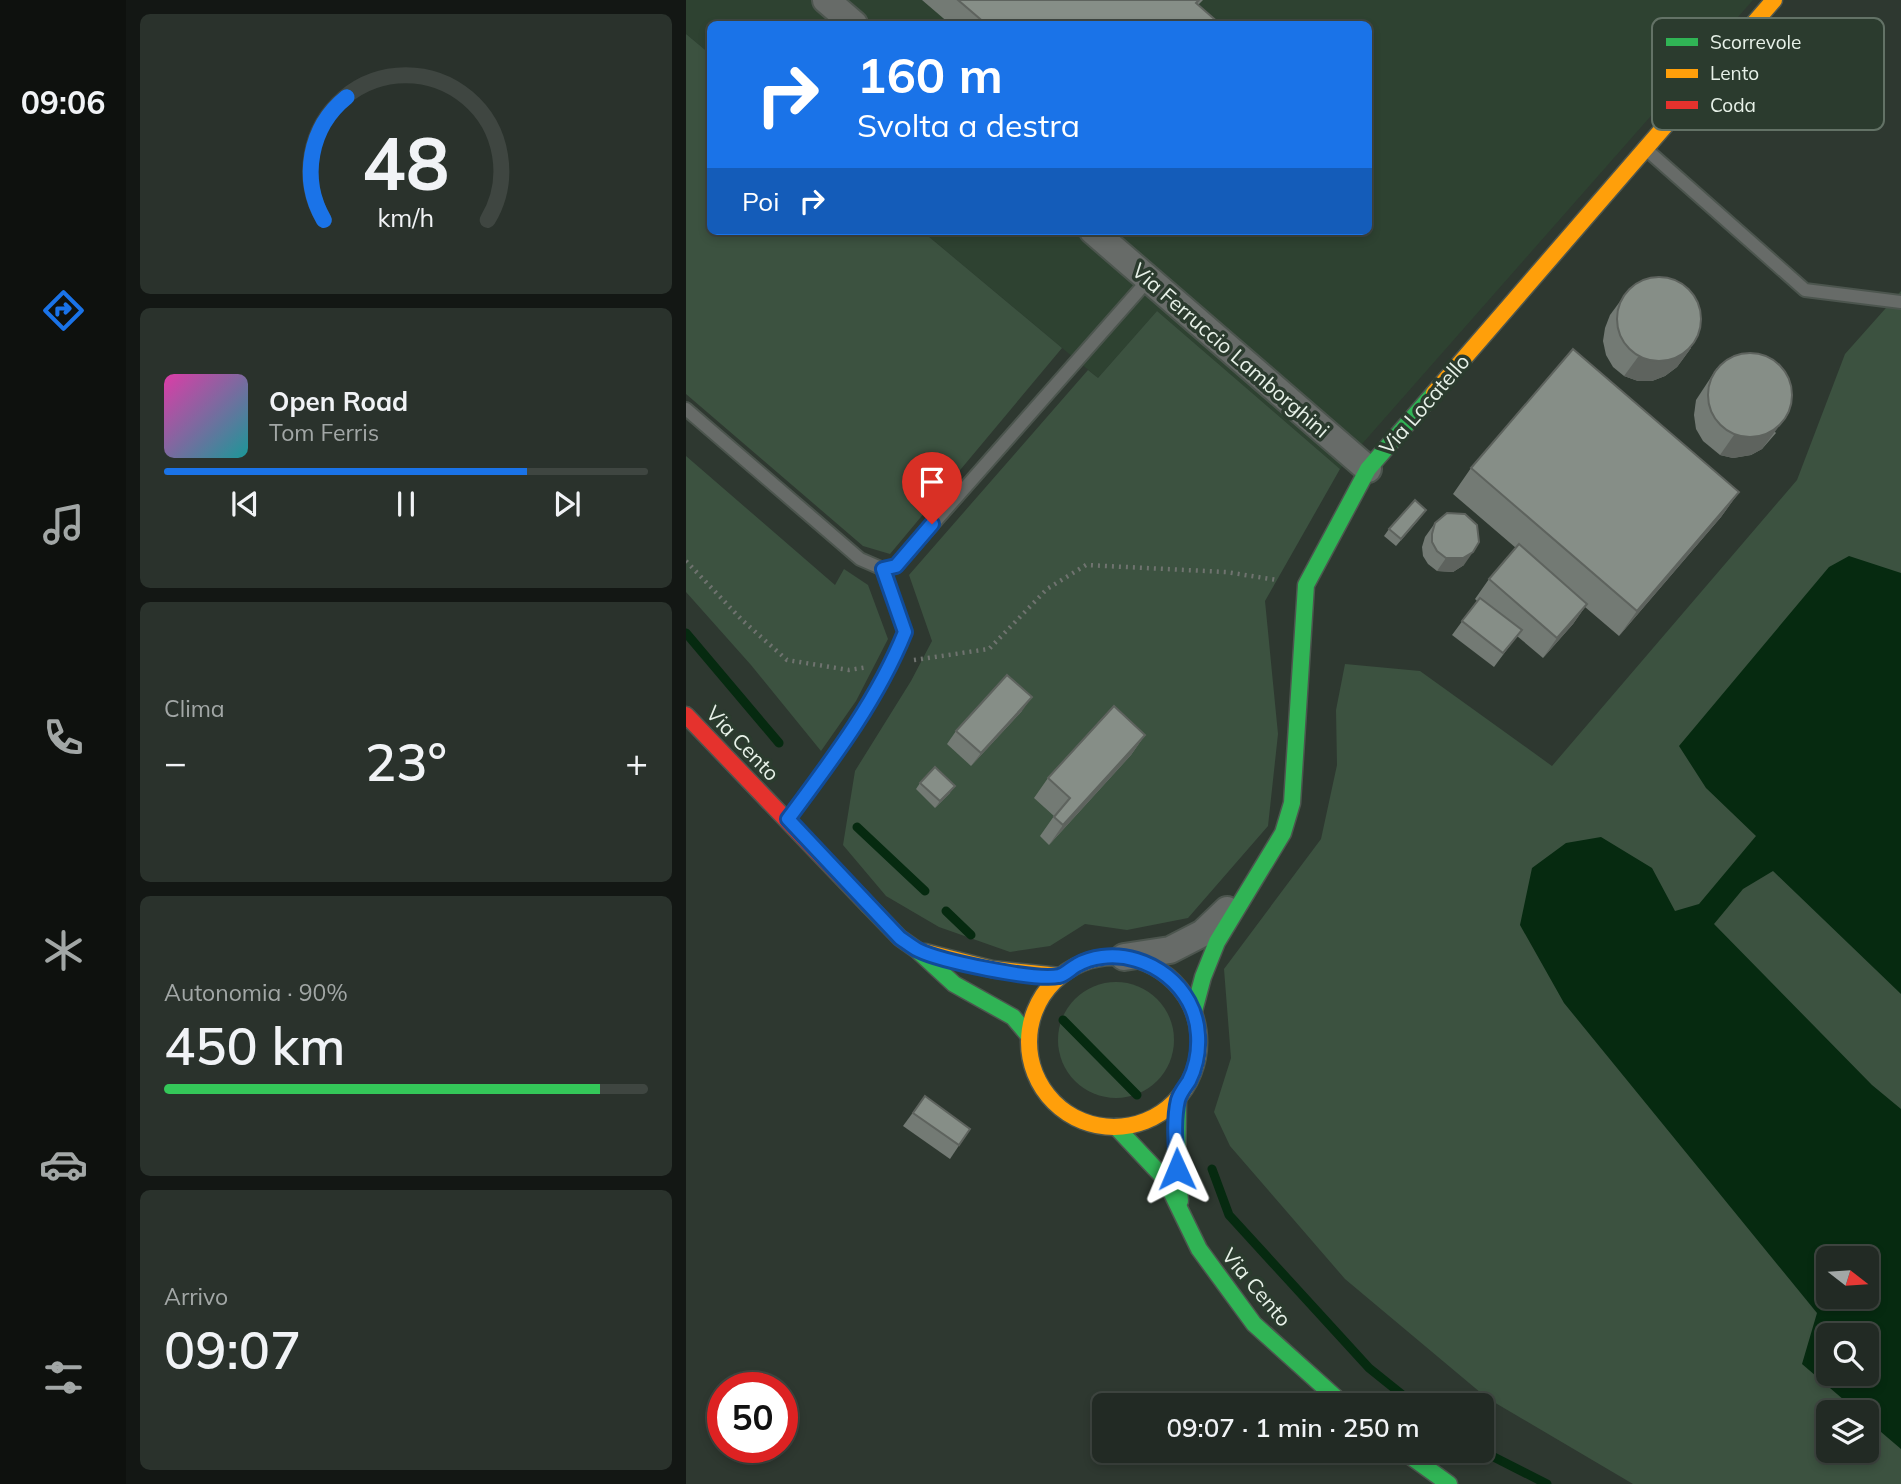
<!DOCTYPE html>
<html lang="it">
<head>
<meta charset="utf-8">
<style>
  body { margin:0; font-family:Mulish,sans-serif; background:#2a322c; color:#f1f3f6; height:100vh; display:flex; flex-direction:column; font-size:26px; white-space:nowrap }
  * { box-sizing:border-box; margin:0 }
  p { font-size:23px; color:#a2a7a6 }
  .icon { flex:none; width:38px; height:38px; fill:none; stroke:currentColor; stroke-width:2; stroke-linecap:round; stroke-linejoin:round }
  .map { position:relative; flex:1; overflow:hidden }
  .side { display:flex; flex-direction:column; gap:14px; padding:14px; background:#131714; width:560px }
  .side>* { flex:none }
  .guide { position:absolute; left:21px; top:21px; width:665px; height:214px; border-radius:10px; box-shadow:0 4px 10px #0003,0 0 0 2px #3f4641; background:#1a73e8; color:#fff; overflow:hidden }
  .needle { width:46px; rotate:107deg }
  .fabs { position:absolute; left:1130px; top:1246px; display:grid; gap:14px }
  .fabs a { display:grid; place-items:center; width:63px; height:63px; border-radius:10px; background:#222a24; box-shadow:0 4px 10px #0003,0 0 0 2px #3f4641; font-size:35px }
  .speed { position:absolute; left:21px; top:1372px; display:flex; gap:14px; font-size:35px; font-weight:700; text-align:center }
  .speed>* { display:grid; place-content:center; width:91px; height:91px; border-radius:50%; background:#222a24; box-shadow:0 4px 10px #0003,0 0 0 2px #3f4641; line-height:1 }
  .speed .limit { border:10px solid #d22; background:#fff; color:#111 }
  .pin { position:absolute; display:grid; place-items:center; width:60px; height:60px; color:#fff; margin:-72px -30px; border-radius:50% 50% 50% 0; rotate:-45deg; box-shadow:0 0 7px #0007 }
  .pin .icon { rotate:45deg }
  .me { position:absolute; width:77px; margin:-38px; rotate:359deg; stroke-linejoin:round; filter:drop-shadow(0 0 5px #0008) }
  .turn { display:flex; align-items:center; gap:24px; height:147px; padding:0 35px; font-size:32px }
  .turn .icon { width:91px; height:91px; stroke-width:2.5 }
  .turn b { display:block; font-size:49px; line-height:60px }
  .then { display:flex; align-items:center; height:66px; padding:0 35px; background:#0003; gap:14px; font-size:26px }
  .big { font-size:52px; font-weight:600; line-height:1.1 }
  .side .card { flex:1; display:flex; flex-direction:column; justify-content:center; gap:10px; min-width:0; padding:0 24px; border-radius:10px; background:#2a322c }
  .side .dial { align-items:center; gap:0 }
  .dial svg { height:182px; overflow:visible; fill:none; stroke:#3f4641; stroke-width:7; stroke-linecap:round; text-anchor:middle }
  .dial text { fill:#f1f3f6; stroke:none }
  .song { display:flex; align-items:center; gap:21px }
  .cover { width:84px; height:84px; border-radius:10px; background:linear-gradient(135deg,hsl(320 70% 55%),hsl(180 70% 35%)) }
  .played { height:7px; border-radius:4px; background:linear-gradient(90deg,#1a73e8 75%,#3f4641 75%) }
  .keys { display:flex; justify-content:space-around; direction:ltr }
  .heat { display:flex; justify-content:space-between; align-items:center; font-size:38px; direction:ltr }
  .charge { height:10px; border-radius:5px; background:linear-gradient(90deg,#34c759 90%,#3f4641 0) }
  .trip { position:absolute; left:406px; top:1393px; width:402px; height:70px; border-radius:10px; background:#222a24; box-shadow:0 4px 10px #0003,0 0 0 2px #3f4641; font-weight:600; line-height:70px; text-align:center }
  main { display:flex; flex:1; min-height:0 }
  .tab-bar { display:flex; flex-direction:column; width:126px; justify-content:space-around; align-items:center; background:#0e110e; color:#a2a7a6 }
  .tab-bar .icon { width:49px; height:49px }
  .tab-bar .on { color:#1a73e8 }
  .tab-bar b { font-size:32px; color:#f1f3f6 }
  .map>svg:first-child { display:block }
  .built { fill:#2e4231 }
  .green { fill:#3c5240; fill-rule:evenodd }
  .water { fill:#062a10; fill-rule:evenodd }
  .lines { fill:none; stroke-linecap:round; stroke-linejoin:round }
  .stream { stroke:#062a10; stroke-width:9 }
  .lane-casing { stroke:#4c554e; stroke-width:16 }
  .street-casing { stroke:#4c554e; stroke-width:30 }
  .fast-casing { stroke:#4c554e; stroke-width:19 }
  .slow-casing { stroke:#4c554e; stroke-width:19 }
  .jam-casing { stroke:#4c554e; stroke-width:19 }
  .path { stroke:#6f736f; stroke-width:4.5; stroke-dasharray:2 5; stroke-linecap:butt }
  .lane { stroke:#676b68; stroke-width:12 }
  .street { stroke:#676b68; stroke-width:26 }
  .fast { stroke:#30b455; stroke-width:16 }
  .slow { stroke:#ff9f0a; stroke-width:16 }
  .jam { stroke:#e5322d; stroke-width:16 }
  .wall { fill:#737a74 }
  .shaded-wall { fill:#5e635e }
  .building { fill:#868e87; stroke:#5e635e; stroke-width:2 }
  .route-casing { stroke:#114b97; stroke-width:18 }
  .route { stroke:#1a73e8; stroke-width:12 }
  .labels { text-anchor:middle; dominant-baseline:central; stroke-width:7; stroke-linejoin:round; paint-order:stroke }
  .street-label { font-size:21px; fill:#e7f1e8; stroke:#2b3b2e }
  .key { fill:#2b3b2e; stroke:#637266; stroke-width:2 }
  .key-label { font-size:19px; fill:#e7f1e8 }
</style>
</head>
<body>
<main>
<nav class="tab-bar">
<b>09:06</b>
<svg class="icon on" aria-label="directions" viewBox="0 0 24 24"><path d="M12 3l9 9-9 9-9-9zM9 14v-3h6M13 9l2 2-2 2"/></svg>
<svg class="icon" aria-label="music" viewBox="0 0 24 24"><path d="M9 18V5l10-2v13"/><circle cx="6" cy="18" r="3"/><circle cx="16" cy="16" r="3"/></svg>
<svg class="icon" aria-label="phone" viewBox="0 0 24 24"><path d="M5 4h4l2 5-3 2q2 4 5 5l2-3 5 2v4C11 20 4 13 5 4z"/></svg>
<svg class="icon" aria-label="climate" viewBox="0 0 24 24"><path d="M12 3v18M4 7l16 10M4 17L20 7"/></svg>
<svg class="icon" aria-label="car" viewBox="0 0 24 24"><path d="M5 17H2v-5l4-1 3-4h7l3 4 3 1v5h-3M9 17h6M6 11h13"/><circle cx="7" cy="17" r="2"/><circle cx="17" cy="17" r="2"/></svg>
<svg class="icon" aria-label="filters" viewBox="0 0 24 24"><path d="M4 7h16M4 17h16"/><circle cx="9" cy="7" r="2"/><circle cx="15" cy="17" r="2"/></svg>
</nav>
<section class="side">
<div class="card dial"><svg viewBox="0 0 100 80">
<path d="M14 69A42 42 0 1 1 86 69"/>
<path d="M14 69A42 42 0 0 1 24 15" stroke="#1a73e8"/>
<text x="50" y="56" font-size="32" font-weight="700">48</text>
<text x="50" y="72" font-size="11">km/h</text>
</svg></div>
<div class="card">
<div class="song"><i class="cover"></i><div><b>Open Road</b><p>Tom Ferris</p></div></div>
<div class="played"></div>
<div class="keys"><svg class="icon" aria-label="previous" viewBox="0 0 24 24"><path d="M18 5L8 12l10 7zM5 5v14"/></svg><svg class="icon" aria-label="pause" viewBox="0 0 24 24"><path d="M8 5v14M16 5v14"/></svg><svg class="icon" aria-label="next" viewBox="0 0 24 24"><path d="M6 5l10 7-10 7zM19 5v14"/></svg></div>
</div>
<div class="card"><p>Clima</p>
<div class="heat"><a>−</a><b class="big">23°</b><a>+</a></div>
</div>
<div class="card"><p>Autonomia · 90%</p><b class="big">450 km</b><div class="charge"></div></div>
<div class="card"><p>Arrivo</p><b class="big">09:07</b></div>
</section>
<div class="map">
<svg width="1215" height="1484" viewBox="0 0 1215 1484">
  <rect width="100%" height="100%" fill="#2e3830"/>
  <polygon class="built" points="0,0 1067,0 654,469 471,311 412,378 236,231 682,231 682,24 24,24 24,54 0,34"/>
  <g class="green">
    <polygon points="0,34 24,54 24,231 236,231 376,348 204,554 177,546 0,394"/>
    <path d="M1215,291V1484H947L801,1398L659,1279L544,1146L528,1112L545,1058L538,969L635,839L651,765L650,710L659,664L734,671L866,766L1111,480L1159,354ZM1143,1258H1181V1297H1143ZM1143,1335H1181V1374H1143ZM1143,1412H1181V1451H1143Z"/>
    <polygon points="471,311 654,469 579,601 592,734 582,826 502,918 441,930 399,924 364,946 324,952 253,927 200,896 157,845 169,771 225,681 246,641 223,575 402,370 412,378"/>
    <polygon points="0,456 149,585 158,569 182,585 202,639 170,701 135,751 65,665 0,592"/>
    <circle cx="430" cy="1040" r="58"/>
  </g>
  <path class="water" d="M1163,556L1215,573V994L1087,871L1057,889L1028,924L1186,1085L1215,1109V1449L1181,1420V1412H1172L1116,1364L1131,1313L878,1003L834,925L846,868L880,843L915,837L966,868L989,911L1013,904L1070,836L1020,788L993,746L1143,567ZM1143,1258H1181V1297H1143ZM1143,1335H1181V1374H1143Z"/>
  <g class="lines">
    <g class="stream">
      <polyline points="0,633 93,743"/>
      <polyline points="171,827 239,891"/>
      <polyline points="260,911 285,935"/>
      <polyline points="377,1020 451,1095"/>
      <polyline points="526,1169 543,1215 683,1368 729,1405"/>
      <polyline points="796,1451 861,1484"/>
    </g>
    <g class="lane-casing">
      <g id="lane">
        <polyline points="962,151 1119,290 1215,302"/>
        <polyline points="0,409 174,559 197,569 210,566 463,279"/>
        <path d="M102,818C147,759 190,702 219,632L197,569"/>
      </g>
    </g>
    <g class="street-casing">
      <g id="street">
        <polyline points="140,0 168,24"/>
        <polyline points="407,231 682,469"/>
        <polyline points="438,957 484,950 517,933 541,910"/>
      </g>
    </g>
    <g class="fast-casing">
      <g id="fast">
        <polyline points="183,906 214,938 231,950 268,984 327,1017 343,1036"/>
        <polyline points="508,1011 517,977 531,942 597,833 606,803 620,585 682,469 748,393"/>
        <polyline points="492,1098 491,1169 494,1201"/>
        <polyline points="430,1127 479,1179 513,1249 568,1324 658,1405"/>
        <polyline points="717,1451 763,1484"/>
      </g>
    </g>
    <g class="slow-casing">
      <g id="slow">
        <polyline points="748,393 1088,0"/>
        <polyline points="239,952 306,969 374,976"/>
        <circle cx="428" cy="1042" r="85"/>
      </g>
    </g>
    <g class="jam-casing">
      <polyline id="jam" points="0,715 183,906"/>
    </g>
    <g class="path">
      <polyline points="0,561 56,620 101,660 163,670 182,667"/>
      <polyline points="228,660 303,649 361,589 400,565 540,572 591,580"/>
    </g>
    <use href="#lane" class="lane"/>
    <use href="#street" class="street"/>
    <use href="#fast" class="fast"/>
    <use href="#slow" class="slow"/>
    <use href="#jam" class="jam"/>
  </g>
  <g class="wall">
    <polygon points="236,0 517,0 512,5 534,24 264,24"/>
    <polygon points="938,296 1005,348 991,367 979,376 966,381 952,381 938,376 927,367 920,355 917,341 919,328 924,315"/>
    <polygon points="1031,368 1090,433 1076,449 1065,455 1047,458 1034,455 1017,441 1010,429 1008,415 1010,400"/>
    <polygon points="785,468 1053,492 1035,517 933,636 899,607 887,624 857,658 831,636 808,667 766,635 791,601 789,599 803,579 830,548 767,494"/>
    <polygon points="735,517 710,546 698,536 703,529"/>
    <polygon points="749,523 778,565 767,572 751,571 742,564 737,556 736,547 739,537"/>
    <polygon points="336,711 285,766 261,744 270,731"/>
    <polygon points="459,735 445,755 363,845 354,836 368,816 348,798 362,778"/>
    <polygon points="234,783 264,793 249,808 230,789"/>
    <polygon points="239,1096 284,1129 264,1159 217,1126"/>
  </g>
  <g class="shaded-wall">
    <polygon points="1005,348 991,367 979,376 966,381 952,381 938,376 952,357"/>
    <polygon points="1103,413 1076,449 1065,455 1047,458 1034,455 1048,435"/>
    <polygon points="1053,492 1035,517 933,636 951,611"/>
    <polygon points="787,552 778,565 767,572 751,571 760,558"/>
    <polygon points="901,604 887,624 857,658 871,638"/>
    <polygon points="346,697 336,711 285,766 295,753"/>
    <polygon points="459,735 445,755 363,845 377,825"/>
    <polygon points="269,786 264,793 249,808 254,801"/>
  </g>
  <g class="building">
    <polygon points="272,0 513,0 510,3 534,24 300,24"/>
    <circle cx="973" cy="319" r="42"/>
    <polygon points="887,349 1053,492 951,611 785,468"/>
    <circle cx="1064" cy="395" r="42"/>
    <polygon points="729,500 740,510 715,539 703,529"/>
    <polygon points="761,513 779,514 791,525 793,542 787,552 777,558 760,558 751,551 746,542 746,534 749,523"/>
    <polygon points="833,544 901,604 871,638 803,579"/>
    <polygon points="794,598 836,630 817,653 776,621"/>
    <polygon points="321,675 346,697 295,753 270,731"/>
    <polygon points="428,706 459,735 377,825 368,817 384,798 362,778"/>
    <polygon points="249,767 269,786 254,801 234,783"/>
    <polygon points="239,1096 284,1129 273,1145 227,1113"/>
  </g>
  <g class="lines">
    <g class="route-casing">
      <path id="route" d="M246,524L210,566L197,569L219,632C191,701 146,760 102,819L214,938C220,942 226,947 232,950C254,961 349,981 373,976C379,975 385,968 391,965C398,961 408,958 416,957C463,951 510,987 512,1035C513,1051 510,1067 503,1081C499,1087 494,1093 492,1100C487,1121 490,1147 491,1169"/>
    </g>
    <use href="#route" class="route"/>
  </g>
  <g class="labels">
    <g class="street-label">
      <text transform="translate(545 350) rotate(41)">Via Ferruccio Lamborghini</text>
      <text transform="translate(738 404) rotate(-49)">Via Locatello</text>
      <text transform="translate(57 743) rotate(46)">Via Cento</text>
      <text transform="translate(571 1287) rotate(50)">Via Cento</text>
    </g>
  </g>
  <rect x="966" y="18" width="232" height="112" rx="10" class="key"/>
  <rect x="980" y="38" width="32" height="8" fill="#30b455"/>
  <rect x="980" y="69" width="32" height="9" fill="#ff9f0a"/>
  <rect x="980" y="101" width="32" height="8" fill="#e5322d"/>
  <g class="key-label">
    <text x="1024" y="49">Scorrevole</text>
    <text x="1024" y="80">Lento</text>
    <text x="1024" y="112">Coda</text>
  </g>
</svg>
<div class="fabs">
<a><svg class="needle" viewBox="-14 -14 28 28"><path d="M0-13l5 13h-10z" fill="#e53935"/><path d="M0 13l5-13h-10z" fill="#a2a7a6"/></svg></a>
<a><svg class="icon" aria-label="search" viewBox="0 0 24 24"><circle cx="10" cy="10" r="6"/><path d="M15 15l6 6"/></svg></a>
<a><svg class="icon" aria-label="layers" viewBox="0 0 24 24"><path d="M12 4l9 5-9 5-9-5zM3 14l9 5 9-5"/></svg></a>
</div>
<div class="speed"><div class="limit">50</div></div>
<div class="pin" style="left:246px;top:524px;background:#d93025"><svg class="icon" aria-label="arrive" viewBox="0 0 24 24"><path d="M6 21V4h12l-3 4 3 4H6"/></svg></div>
<svg class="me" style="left:491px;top:1169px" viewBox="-20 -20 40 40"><path d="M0-17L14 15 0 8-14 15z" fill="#1a73e8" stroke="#fff" stroke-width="4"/></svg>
<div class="trip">09:07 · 1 min · 250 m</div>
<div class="guide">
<div class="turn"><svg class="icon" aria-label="right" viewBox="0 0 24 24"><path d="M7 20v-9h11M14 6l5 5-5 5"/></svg><div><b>160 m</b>Svolta a destra</div></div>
<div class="then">Poi<svg class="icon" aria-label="right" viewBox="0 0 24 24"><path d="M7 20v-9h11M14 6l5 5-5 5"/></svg></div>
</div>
</div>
</main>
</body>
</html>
